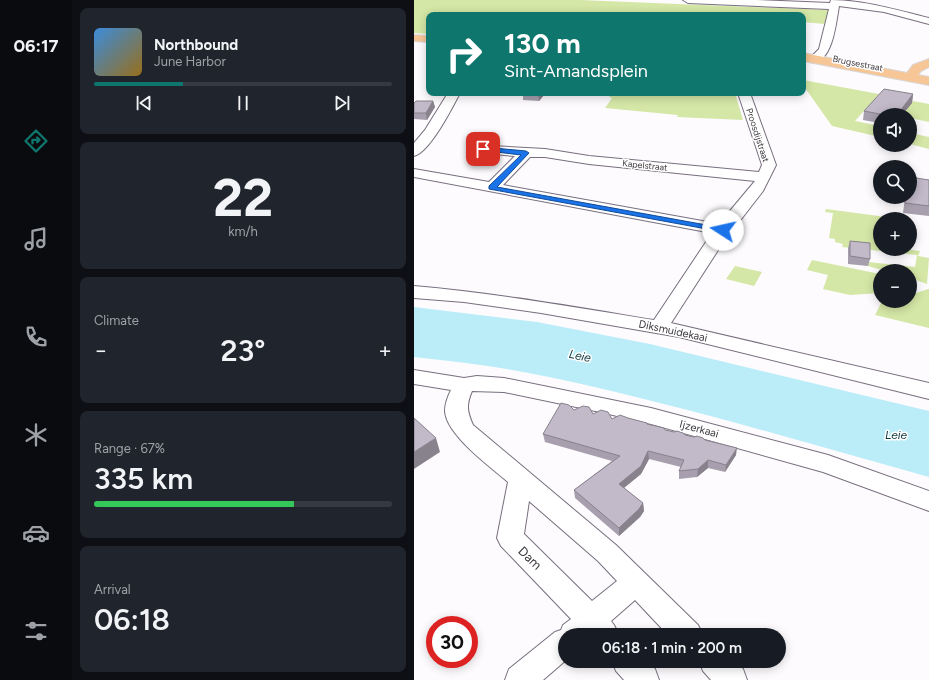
<!DOCTYPE html>
<html lang="en">
<head>
<meta charset="utf-8">
<style>
  body { margin:0; font-family:Figtree,sans-serif; background:#20242c; color:#f1f3f6; height:100vh; display:flex; flex-direction:column; font-size:15px; white-space:nowrap }
  * { box-sizing:border-box; margin:0 }
  p { font-size:13px; color:#9ea1a6 }
  .icon { flex:none; width:22px; height:22px; fill:none; stroke:currentColor; stroke-width:2; stroke-linecap:round; stroke-linejoin:round }
  .map { position:relative; flex:1; overflow:hidden }
  .sheet { display:flex; flex-direction:column; gap:8px; padding:8px; background:#0d0f14; width:342px }
  .sheet>* { flex:none }
  .hud { position:absolute; left:12px; top:12px; width:380px; height:84px; border-radius:8px; box-shadow:0 2px 10px #0003; background:#0f766e; color:#fff; overflow:hidden }
  .fabs { position:absolute; left:459px; top:108px; display:grid; gap:8px }
  .fabs a { display:grid; place-items:center; width:44px; height:44px; border-radius:50%; background:#171b24; box-shadow:0 2px 10px #0003; font-size:20px }
  .speed { position:absolute; left:12px; top:616px; display:flex; gap:8px; font-size:20px; font-weight:700; text-align:center }
  .speed>* { display:grid; place-content:center; width:52px; height:52px; border-radius:50%; background:#171b24; box-shadow:0 2px 10px #0003; line-height:1 }
  .speed .limit { border:6px solid #d22; background:#fff; color:#111 }
  .pin { position:absolute; display:grid; place-items:center; width:34px; height:34px; color:#fff; margin:-17px; border-radius:8px; box-shadow:0 2px 6px #0006 }
  .me { position:absolute; width:44px; margin:-22px; rotate:280deg; stroke-linejoin:round; filter:drop-shadow(0 0 3px #0008) }
  .turn { display:flex; align-items:center; gap:14px; height:84px; padding:0 12px; font-size:18px }
  .turn .icon { width:52px; height:52px; stroke-width:2.5 }
  .turn b { display:block; font-size:28px; line-height:34px }
  .big { font-size:30px; font-weight:600; line-height:1.1 }
  .sheet .widget { flex:1; display:flex; flex-direction:column; justify-content:center; gap:6px; min-width:0; padding:0 14px; border-radius:8px; background:#20242c }
  .sheet .dial { align-items:center; gap:0 }
  .dial b { font-size:52px; line-height:1 }
  .song { display:flex; align-items:center; gap:12px }
  .cover { width:48px; height:48px; border-radius:6px; background:linear-gradient(135deg,hsl(210 70% 55%),hsl(40 70% 35%)) }
  .played { height:4px; border-radius:2px; background:linear-gradient(90deg,#0f766e 30%,#363941 30%) }
  .keys { display:flex; justify-content:space-around; direction:ltr }
  .heat { display:flex; justify-content:space-between; align-items:center; font-size:22px; direction:ltr }
  .charge { height:6px; border-radius:3px; background:linear-gradient(90deg,#34c759 67%,#363941 0) }
  .trip { position:absolute; left:144px; top:628px; width:228px; height:40px; border-radius:20px; background:#171b24; box-shadow:0 2px 10px #0003; font-weight:600; line-height:40px; text-align:center }
  main { display:flex; flex:1; min-height:0 }
  .tabs { display:flex; flex-direction:column; width:72px; justify-content:space-around; align-items:center; background:#090b0e; color:#9ea1a6 }
  .tabs .icon { width:28px; height:28px }
  .tabs .selected { color:#0f766e }
  .tabs b { font-size:18px; color:#f1f3f6 }
  .map>svg:first-child { display:block }
  .green { fill:#d4e7a6 }
  .water { fill:#bbedf9 }
  .lines { fill:none; stroke-linecap:round; stroke-linejoin:round }
  .minor-casing { stroke:#786f7e; stroke-width:2 }
  .major-casing { stroke:#d8d7d9; stroke-width:2 }
  .minor { fill:#fff; fill-rule:evenodd }
  .major { fill:#f7c697; fill-rule:evenodd }
  .wall { fill:#a79fad }
  .shaded-wall { fill:#88828d }
  .building { fill:#c2b9c9; stroke:#88828d }
  .route { fill:#1a73e8; stroke:#114b97 }
  .labels { text-anchor:middle; dominant-baseline:central; stroke-width:3; stroke-linejoin:round; paint-order:stroke }
  .far-street-label { font-size:9px; fill:#3d393f; stroke:#fff }
  .street-label { font-size:11px; fill:#3d393f; stroke:#fff }
  .water-label { font-size:12px; font-style:italic; fill:#0c3840; stroke:#fff }
  .near-street-label { font-size:13px; fill:#3d393f; stroke:#fff }
</style>
</head>
<body>
<main>
<nav class="tabs">
<b>06:17</b>
<svg class="icon selected" aria-label="directions" viewBox="0 0 24 24"><path d="M12 3l9 9-9 9-9-9zM9 14v-3h6M13 9l2 2-2 2"/></svg>
<svg class="icon" aria-label="music" viewBox="0 0 24 24"><path d="M9 18V5l10-2v13"/><circle cx="6" cy="18" r="3"/><circle cx="16" cy="16" r="3"/></svg>
<svg class="icon" aria-label="phone" viewBox="0 0 24 24"><path d="M5 4h4l2 5-3 2q2 4 5 5l2-3 5 2v4C11 20 4 13 5 4z"/></svg>
<svg class="icon" aria-label="climate" viewBox="0 0 24 24"><path d="M12 3v18M4 7l16 10M4 17L20 7"/></svg>
<svg class="icon" aria-label="car" viewBox="0 0 24 24"><path d="M5 17H2v-5l4-1 3-4h7l3 4 3 1v5h-3M9 17h6M6 11h13"/><circle cx="7" cy="17" r="2"/><circle cx="17" cy="17" r="2"/></svg>
<svg class="icon" aria-label="filters" viewBox="0 0 24 24"><path d="M4 7h16M4 17h16"/><circle cx="9" cy="7" r="2"/><circle cx="15" cy="17" r="2"/></svg>
</nav>
<section class="sheet">
<div class="widget">
<div class="song"><i class="cover"></i><div><b>Northbound</b><p>June Harbor</p></div></div>
<div class="played"></div>
<div class="keys"><svg class="icon" aria-label="previous" viewBox="0 0 24 24"><path d="M18 5L8 12l10 7zM5 5v14"/></svg><svg class="icon" aria-label="pause" viewBox="0 0 24 24"><path d="M8 5v14M16 5v14"/></svg><svg class="icon" aria-label="next" viewBox="0 0 24 24"><path d="M6 5l10 7-10 7zM19 5v14"/></svg></div>
</div>
<div class="widget dial"><b>22</b><p>km/h</p></div>
<div class="widget"><p>Climate</p>
<div class="heat"><a>−</a><b class="big">23°</b><a>+</a></div>
</div>
<div class="widget"><p>Range · 67%</p><b class="big">335 km</b><div class="charge"></div></div>
<div class="widget"><p>Arrival</p><b class="big">06:18</b></div>
</section>
<div class="map">
<svg width="515" height="680" viewBox="0 0 515 680">
  <rect width="100%" height="100%" fill="#fdfbfe"/>
  <g class="green">
    <polygon points="0,0 166,0 415,10 410,24 389,22 389,15 15,15 15,34 0,33"/>
    <polygon points="389,80 465,94 441,121 466,126 466,137 418,126 389,85"/>
    <polygon points="198,93 321,93 329,120 263,117 264,115 191,108 198,98 195,97"/>
    <polygon points="499,101 515,104 515,122 496,118 496,115 488,115"/>
    <polygon points="496,133 515,137 515,149 496,144"/>
    <polygon points="412,209 487,219 466,219 466,249 492,249 506,251 504,256 515,258 513,284 496,278 496,271 471,271 454,266 454,262 501,267 503,255 428,247 429,244 421,242 421,239 415,238 419,213 411,212"/>
    <polygon points="398,260 466,274 466,293 436,295 409,289 414,275 393,270"/>
    <polygon points="321,266 348,272 340,286 312,279"/>
    <polygon points="514,289 515,289 515,328 461,315 468,301 496,301 496,295"/>
  </g>
  <path class="water" d="M0,307L123,322L236,344L515,411V477C389,442 263,404 135,377C90,367 45,362 0,357Z"/>
  <g class="lines">
    <g class="minor-casing">
      <g id="minor">
        <path d="M269,0H342L416,3L417,0C449,0 483,10 515,18V24L470,12L425,6C422,23 419,59 400,63L394,60L405,49L415,9L274,3Z"/>
        <path d="M34,93H46C38,108 16,152 0,156V143L11,130Z"/>
        <path d="M324,93H336L362,165L349,191L308,244L257,323L515,383V399L265,337L127,313L50,302L0,298V286C81,293 160,307 240,320L298,233L0,177V169L75,182L101,156L56,152L54,149L56,146L61,145L131,149L175,156L345,172L348,165ZM116,157H131L175,164L341,181L305,224L89,185Z"/>
        <path d="M0,370L50,378L63,376L90,378L237,408L414,455L515,491V511L409,472L237,424L186,412L90,392L58,391C52,405 53,411 59,425L202,545L284,625L289,635H254L221,600L197,621L200,625L205,635H151V661L129,680H91L95,669L141,632L147,630L149,625L157,619L87,546L83,538L94,482C77,467 32,435 31,411C31,404 34,396 37,390L0,384ZM115,501L184,561L203,581L178,601L110,534Z"/>
        <polygon points="198,661 233,661 241,669 245,680 210,680 202,671"/>
        <polygon points="285,661 321,661 329,669 333,680 297,680 289,671"/>
      </g>
    </g>
    <g class="major-casing">
      <g id="major">
        <polygon points="0,35 15,36 15,42 0,41"/>
        <polygon points="389,53 493,73 499,65 515,59 515,67 507,71 504,75 515,77 515,85 389,61"/>
      </g>
    </g>
    <use href="#minor" class="minor"/>
    <use href="#major" class="major"/>
  </g>
  <g class="wall">
    <polygon points="74,93 135,93 130,95 125,101 109,100 109,96"/>
    <polygon points="499,94 498,103 488,115 466,115 466,123 449,120 450,111"/>
    <polygon points="19,101 21,107 13,120 0,119 0,103"/>
    <polygon points="515,180 515,216 489,213 491,197 496,197"/>
    <polygon points="436,241 456,259 454,266 434,264 434,248"/>
    <polygon points="160,410 179,414 198,419 214,418 233,423 233,424 251,430 291,440 322,455 311,472 294,468 283,477 265,479 265,471 267,467 235,459 227,474 210,488 229,503 230,511 226,517 205,536 161,498 160,490 198,461 131,442 129,434"/>
  </g>
  <g class="shaded-wall">
    <polygon points="124,93 135,93 130,95 125,101"/>
    <polygon points="499,94 498,103 488,115 483,115"/>
    <polygon points="19,101 21,107 13,120 12,113"/>
    <polygon points="22,438 26,452 0,469 0,452"/>
    <polygon points="323,448 322,455 311,472 312,465"/>
    <polygon points="234,451 235,459 227,474 206,491 205,484"/>
    <polygon points="294,460 294,468 283,477 284,469"/>
    <polygon points="229,503 230,511 226,517 205,536 205,528"/>
  </g>
  <g class="building">
    <polygon points="470,89 499,94 483,115 471,115 450,111"/>
    <polygon points="2,101 19,101 12,113 0,113 0,103"/>
    <polygon points="496,177 515,180 515,206 491,203 492,197 496,197"/>
    <polygon points="436,241 456,243 456,259 436,256"/>
    <polygon points="147,403 155,405 160,410 169,406 175,407 179,414 187,410 194,412 198,419 206,415 214,418 233,423 233,424 250,428 251,430 260,432 263,431 269,433 271,435 280,437 283,436 289,438 291,440 323,448 312,465 294,460 284,469 265,471 270,460 234,451 227,466 205,484 229,503 225,509 205,528 160,490 206,456 129,434"/>
    <polygon points="0,418 22,438 0,452"/>
  </g>
  <polygon class="route" points="69,147 112,151 115,153 83,187 309,228 313,230 309,232 75,189 75,186 107,155 66,150 66,148"/>
  <g class="labels">
    <g class="far-street-label">
      <text transform="translate(444 63) rotate(11)">Brugsestraat</text>
      <text transform="translate(344 135) rotate(72)">Proosdijstraat</text>
      <text transform="translate(231 165) rotate(6)">Kapelstraat</text>
    </g>
    <g class="street-label">
      <text transform="translate(259 331) rotate(12)">Diksmuidekaai</text>
      <text transform="translate(285 429) rotate(15)">Ijzerkaai</text>
    </g>
    <g class="water-label">
      <text transform="translate(166 356) rotate(12)">Leie</text>
      <text x="482" y="435">Leie</text>
    </g>
    <g class="near-street-label">
      <text transform="translate(116 558) rotate(44)">Dam</text>
    </g>
  </g>
</svg>
<div class="fabs">
<a><svg class="icon" aria-label="sound" viewBox="0 0 24 24"><path d="M4 9h4l5-4v14l-5-4H4zM17 9q2 3 0 6"/></svg></a>
<a><svg class="icon" aria-label="search" viewBox="0 0 24 24"><circle cx="10" cy="10" r="6"/><path d="M15 15l6 6"/></svg></a>
<a>+</a>
<a>−</a>
</div>
<div class="speed"><div class="limit">30</div></div>
<div class="pin" style="left:69px;top:149px;background:#d93025"><svg class="icon" aria-label="arrive" viewBox="0 0 24 24"><path d="M6 21V4h12l-3 4 3 4H6"/></svg></div>
<svg class="me" style="left:309px;top:230px" viewBox="-20 -20 40 40"><circle r="19" fill="#fff"/><path d="M0-13L10 11 0 6-10 11z" fill="#1a73e8"/></svg>
<div class="trip">06:18 · 1 min · 200 m</div>
<div class="hud">
<div class="turn"><svg class="icon" aria-label="right" viewBox="0 0 24 24"><path d="M7 20v-9h11M14 6l5 5-5 5"/></svg><div><b>130 m</b>Sint-Amandsplein</div></div>
</div>
</div>
</main>
</body>
</html>
